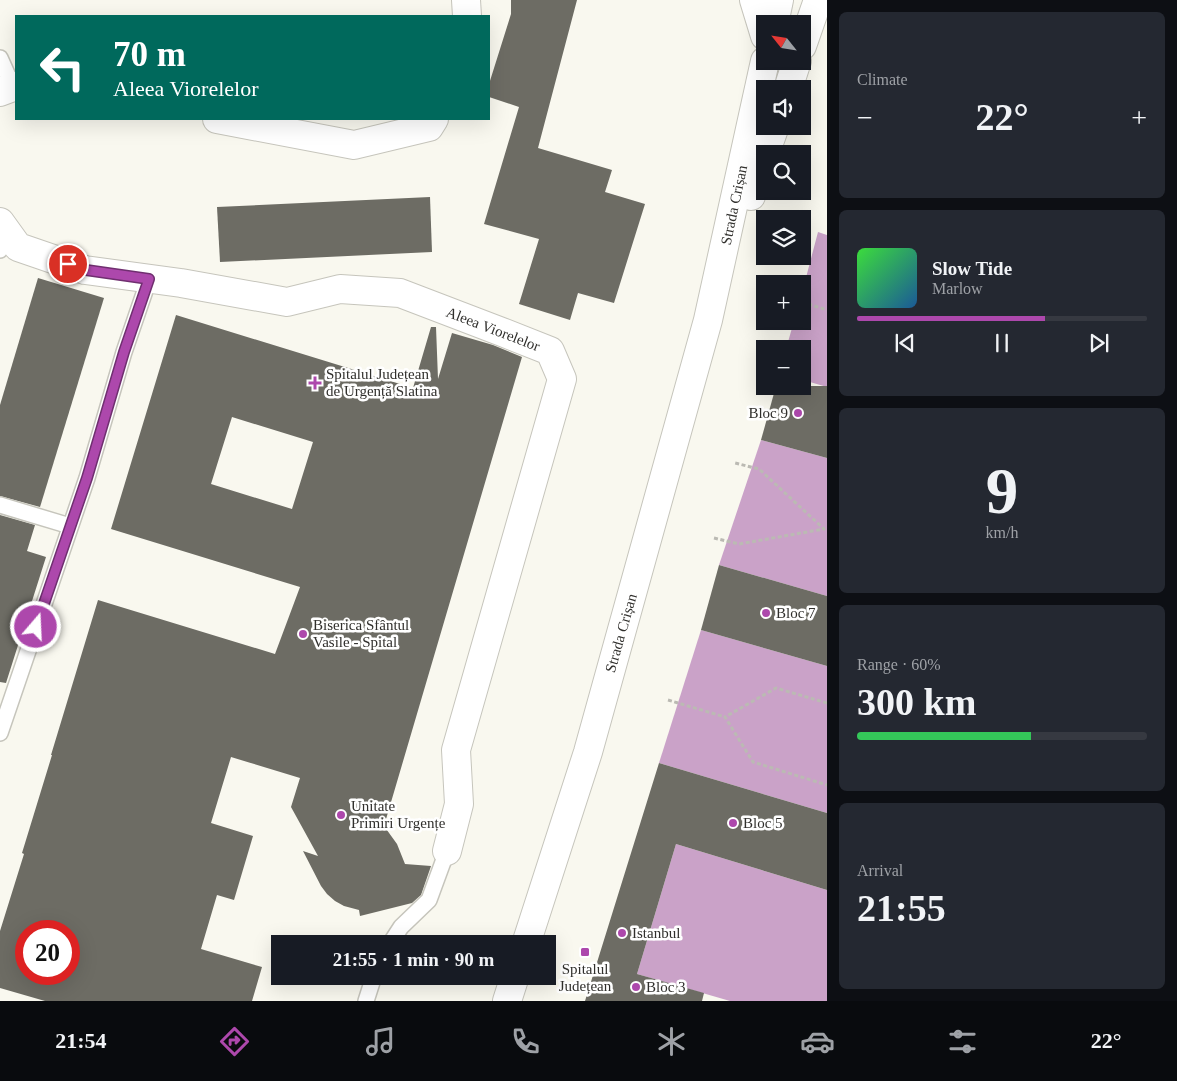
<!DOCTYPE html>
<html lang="en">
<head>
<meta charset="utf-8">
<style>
  body { margin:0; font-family:"Times New Roman",serif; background:#242831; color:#f1f3f6; height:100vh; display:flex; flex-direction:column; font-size:19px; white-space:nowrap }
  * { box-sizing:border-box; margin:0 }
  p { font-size:16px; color:#9ea1a6 }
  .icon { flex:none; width:28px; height:28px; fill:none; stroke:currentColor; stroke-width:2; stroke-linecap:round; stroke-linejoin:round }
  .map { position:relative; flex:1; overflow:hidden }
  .side { display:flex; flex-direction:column; gap:12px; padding:12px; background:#0d0f14; width:350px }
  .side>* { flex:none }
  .guide { position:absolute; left:15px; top:15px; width:475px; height:105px; border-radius:0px; box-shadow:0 5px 20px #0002; background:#00695c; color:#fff; overflow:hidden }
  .needle { width:32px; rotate:300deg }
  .tools { position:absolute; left:756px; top:15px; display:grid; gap:10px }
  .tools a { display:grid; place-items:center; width:55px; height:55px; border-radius:0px; background:#171b24; box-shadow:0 5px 20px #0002; font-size:25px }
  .speed { position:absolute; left:15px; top:920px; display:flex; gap:10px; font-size:25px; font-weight:700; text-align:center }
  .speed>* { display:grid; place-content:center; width:65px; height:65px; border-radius:50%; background:#171b24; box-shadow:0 5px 20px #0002; line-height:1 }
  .speed .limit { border:8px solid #d22; background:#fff; color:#111 }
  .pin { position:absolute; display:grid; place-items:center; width:42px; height:42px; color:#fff; margin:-21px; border:2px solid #fff; border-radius:50%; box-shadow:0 1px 5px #0007 }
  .me { position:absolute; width:55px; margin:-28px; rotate:19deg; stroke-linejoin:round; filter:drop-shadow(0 0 4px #0008) }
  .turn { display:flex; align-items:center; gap:18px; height:105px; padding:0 15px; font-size:22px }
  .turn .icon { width:65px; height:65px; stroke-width:2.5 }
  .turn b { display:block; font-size:35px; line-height:42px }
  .big { font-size:38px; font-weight:800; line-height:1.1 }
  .side .tile { flex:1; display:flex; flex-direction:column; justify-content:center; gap:8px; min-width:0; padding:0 18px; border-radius:8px; background:#242831 }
  .side .dial { align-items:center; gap:0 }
  .dial b { font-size:65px; line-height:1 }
  .song { display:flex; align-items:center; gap:15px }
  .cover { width:60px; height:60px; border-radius:8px; background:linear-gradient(135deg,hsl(120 70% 55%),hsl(210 70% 35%)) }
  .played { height:5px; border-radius:2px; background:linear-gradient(90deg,#ad48ac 65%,#363941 65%) }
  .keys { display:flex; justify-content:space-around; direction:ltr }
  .heat { display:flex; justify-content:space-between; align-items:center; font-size:28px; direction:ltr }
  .charge { height:8px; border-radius:4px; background:linear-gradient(90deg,#34c759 60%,#363941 0) }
  .trip { position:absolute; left:271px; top:935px; width:285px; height:50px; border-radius:0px; background:#171b24; box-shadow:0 5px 20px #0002; font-weight:800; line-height:50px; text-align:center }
  .tab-bar { display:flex; height:80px; justify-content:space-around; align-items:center; background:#090b0e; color:#9ea1a6 }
  .tab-bar .icon { width:35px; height:35px }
  .tab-bar .active { color:#ad48ac }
  .tab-bar b { font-size:22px; color:#f1f3f6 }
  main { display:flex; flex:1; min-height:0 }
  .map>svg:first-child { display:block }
  .forest { fill:#caa2c8 }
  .building { fill:#6d6c64; fill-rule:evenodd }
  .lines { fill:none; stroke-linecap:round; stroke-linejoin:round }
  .service-casing { stroke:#c6c5bc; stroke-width:18 }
  .minor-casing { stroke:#c6c5bc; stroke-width:30 }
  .secondary-casing { stroke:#c6c5bc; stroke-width:30 }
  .path { stroke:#bbbab3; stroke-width:3; stroke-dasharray:4 2.5; stroke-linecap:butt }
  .service { stroke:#fff; stroke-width:15 }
  .minor { stroke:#fff; stroke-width:28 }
  .secondary { stroke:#fff; stroke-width:28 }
  .route-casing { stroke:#702f70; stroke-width:12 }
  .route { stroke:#ad48ac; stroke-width:9 }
  .poi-dot { fill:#ad48ac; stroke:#fff; stroke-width:2 }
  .labels { text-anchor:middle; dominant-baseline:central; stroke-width:5; stroke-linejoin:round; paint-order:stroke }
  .street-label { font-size:15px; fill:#302f2c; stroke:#fff }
  .poi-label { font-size:15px; fill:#302f2c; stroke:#fff; text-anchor:start }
</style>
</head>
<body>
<main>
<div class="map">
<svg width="827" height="1001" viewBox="0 0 827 1001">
  <rect width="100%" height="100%" fill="#f9f8ef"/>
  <g class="forest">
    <polygon points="818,232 827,235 827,387 803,380 802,349 786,349 794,321 802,321 803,289"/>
    <polygon points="761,440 827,458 827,596 719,565"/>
    <polygon points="701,630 827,666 827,813 659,763"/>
    <polygon points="676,844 827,890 827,1001 730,1001 637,974"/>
  </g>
  <g class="building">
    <polygon points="511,0 577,0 538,148 612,170 605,192 645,204 614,303 578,293 570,320 519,304 539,239 484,224 519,107 489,97 489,84 511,14"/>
    <polygon points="430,197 432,252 220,262 217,207"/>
    <polygon points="38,278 104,298 40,507 0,496 0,405"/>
    <path d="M176,315L413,388L431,327H436L438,379L452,333L493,345L522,357L384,826L397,844L405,864L431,866L430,869L421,895L412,903L360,916L359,910L344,906L335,901L327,894L321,886L303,851L318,856L291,807L300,778L231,757L211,823L253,836L234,900L217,895L201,949L262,967L252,1001H45L0,988V931L24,854L22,853L52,755H51L98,600L275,654L300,587L111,529ZM232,417L313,442L292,509L211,484ZM26,931H69V974H26Z"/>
    <polygon points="776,386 827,386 827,458 761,440"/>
    <polygon points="0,515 35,525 27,551 46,557 6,683 0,682"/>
    <polygon points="719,565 827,596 827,666 701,630"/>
    <polygon points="659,763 827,813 827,890 676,844 637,974 704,993 702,1001 585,1001"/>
  </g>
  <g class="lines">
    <g class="service-casing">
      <g id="service">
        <polyline points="0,58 13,87"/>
        <polyline points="0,250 2,242"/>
        <polyline points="0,505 70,526"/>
        <polyline points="0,733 87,478 124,352 149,279"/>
        <polyline points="390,944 401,927 429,900 447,851"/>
        <polyline points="366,1001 374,976"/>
      </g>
    </g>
    <g class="minor-casing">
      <g id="minor">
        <polyline points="466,0 467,16"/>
        <polyline points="0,92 16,86"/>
        <polyline points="217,119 354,145 429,127 434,119"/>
        <polyline points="0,222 18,247 85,270 181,283 287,302 340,289 400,293 502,332 550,351 562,379 456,750 459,804 447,851"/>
      </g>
    </g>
    <g class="secondary-casing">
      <g id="secondary">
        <polyline points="754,0 765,36"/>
        <polyline points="774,24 779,0"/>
        <polyline points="802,46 818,0"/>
        <polyline points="788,89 797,61"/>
        <polyline points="765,154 775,126"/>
        <polyline points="751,196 765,155"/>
        <polyline points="526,944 588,752 708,320 765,61"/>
        <polyline points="507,1001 515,976"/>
      </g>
    </g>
    <g class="path">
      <polyline points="802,302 827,310"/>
      <polyline points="714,538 739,544 824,529 759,469 735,463"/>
      <polyline points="668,700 725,717"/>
      <polyline points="827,703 776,688 725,717 753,762 827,785"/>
    </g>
    <use href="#service" class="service"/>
    <use href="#minor" class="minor"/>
    <use href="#secondary" class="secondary"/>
  </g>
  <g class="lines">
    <g class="route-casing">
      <polyline id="route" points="36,627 87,478 124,352 149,279 86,270 68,264"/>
    </g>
    <use href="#route" class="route"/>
  </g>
  <g class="poi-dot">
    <path d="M312.5 375.5h5v5h5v5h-5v5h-5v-5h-5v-5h5z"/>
    <circle cx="798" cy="413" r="5"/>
    <circle cx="766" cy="613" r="5"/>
    <circle cx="303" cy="634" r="5"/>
    <circle cx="341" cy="815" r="5"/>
    <circle cx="733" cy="823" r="5"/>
    <circle cx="622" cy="933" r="5"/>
    <rect x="580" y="947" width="10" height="10" rx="2.5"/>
    <circle cx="636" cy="987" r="5"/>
  </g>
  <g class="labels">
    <g class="street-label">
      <text transform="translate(734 205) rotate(-78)">Strada Crișan</text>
      <text transform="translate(493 329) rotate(21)">Aleea Viorelelor</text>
      <text transform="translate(621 633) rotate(-74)">Strada Crișan</text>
    </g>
    <g class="poi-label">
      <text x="326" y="374">Spitalul Județean<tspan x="326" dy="17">de Urgență Slatina</tspan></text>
      <text x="788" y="413" text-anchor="end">Bloc 9</text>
      <text x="776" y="613">Bloc 7</text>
      <text x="313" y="625">Biserica Sfântul<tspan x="313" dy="17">Vasile - Spital</tspan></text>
      <text x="351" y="806">Unitate<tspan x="351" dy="17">Primiri Urgențe</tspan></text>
      <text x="743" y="823">Bloc 5</text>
      <text x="632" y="933">Istanbul</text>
      <text x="585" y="969" text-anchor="middle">Spitalul<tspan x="585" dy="17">Județean</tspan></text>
      <text x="646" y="987">Bloc 3</text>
    </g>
  </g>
</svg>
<div class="tools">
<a><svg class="needle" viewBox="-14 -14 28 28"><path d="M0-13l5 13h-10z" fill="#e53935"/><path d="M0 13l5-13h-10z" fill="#9ea1a6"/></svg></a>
<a><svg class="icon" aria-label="sound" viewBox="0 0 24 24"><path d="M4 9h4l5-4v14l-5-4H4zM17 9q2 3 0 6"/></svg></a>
<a><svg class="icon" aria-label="search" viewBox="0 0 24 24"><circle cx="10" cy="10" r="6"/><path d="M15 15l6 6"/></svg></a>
<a><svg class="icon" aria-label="layers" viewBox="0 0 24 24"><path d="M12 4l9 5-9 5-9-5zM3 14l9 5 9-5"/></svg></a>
<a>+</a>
<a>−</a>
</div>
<div class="speed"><div class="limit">20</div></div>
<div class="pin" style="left:68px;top:264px;background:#d93025"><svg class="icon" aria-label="arrive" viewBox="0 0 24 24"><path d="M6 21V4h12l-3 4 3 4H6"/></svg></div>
<svg class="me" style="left:36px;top:627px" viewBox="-20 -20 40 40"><circle r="17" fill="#ad48ac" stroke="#fff" stroke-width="3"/><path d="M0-11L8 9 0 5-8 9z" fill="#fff"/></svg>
<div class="trip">21:55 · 1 min · 90 m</div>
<div class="guide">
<div class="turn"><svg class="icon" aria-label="left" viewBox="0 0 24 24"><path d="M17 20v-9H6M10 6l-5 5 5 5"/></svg><div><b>70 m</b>Aleea Viorelelor</div></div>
</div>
</div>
<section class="side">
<div class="tile"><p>Climate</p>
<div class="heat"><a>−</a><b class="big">22°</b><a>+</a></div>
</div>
<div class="tile">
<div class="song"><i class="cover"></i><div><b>Slow Tide</b><p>Marlow</p></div></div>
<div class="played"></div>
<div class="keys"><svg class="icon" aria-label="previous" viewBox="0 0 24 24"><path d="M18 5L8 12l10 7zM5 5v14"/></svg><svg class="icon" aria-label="pause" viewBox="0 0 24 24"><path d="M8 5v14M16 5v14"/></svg><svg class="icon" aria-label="next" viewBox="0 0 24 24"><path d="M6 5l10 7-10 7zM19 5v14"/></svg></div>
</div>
<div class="tile dial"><b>9</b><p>km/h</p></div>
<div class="tile"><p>Range · 60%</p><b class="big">300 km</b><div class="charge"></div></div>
<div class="tile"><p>Arrival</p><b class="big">21:55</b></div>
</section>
</main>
<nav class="tab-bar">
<b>21:54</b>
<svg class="icon active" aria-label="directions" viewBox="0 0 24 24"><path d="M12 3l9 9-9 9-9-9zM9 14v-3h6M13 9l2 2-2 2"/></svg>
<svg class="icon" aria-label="music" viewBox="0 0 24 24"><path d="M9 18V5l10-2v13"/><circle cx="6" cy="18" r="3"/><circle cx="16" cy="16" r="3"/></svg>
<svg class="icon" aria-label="phone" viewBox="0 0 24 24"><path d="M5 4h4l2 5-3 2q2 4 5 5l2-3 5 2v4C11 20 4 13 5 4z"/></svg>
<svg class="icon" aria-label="climate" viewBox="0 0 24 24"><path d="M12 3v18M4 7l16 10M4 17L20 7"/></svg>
<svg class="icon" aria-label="car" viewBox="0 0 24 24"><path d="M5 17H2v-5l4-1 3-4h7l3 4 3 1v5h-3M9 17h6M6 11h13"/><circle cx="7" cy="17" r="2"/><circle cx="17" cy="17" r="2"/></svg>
<svg class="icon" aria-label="filters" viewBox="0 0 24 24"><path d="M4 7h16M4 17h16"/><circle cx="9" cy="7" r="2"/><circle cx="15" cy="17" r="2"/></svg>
<b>22°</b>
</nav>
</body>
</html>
